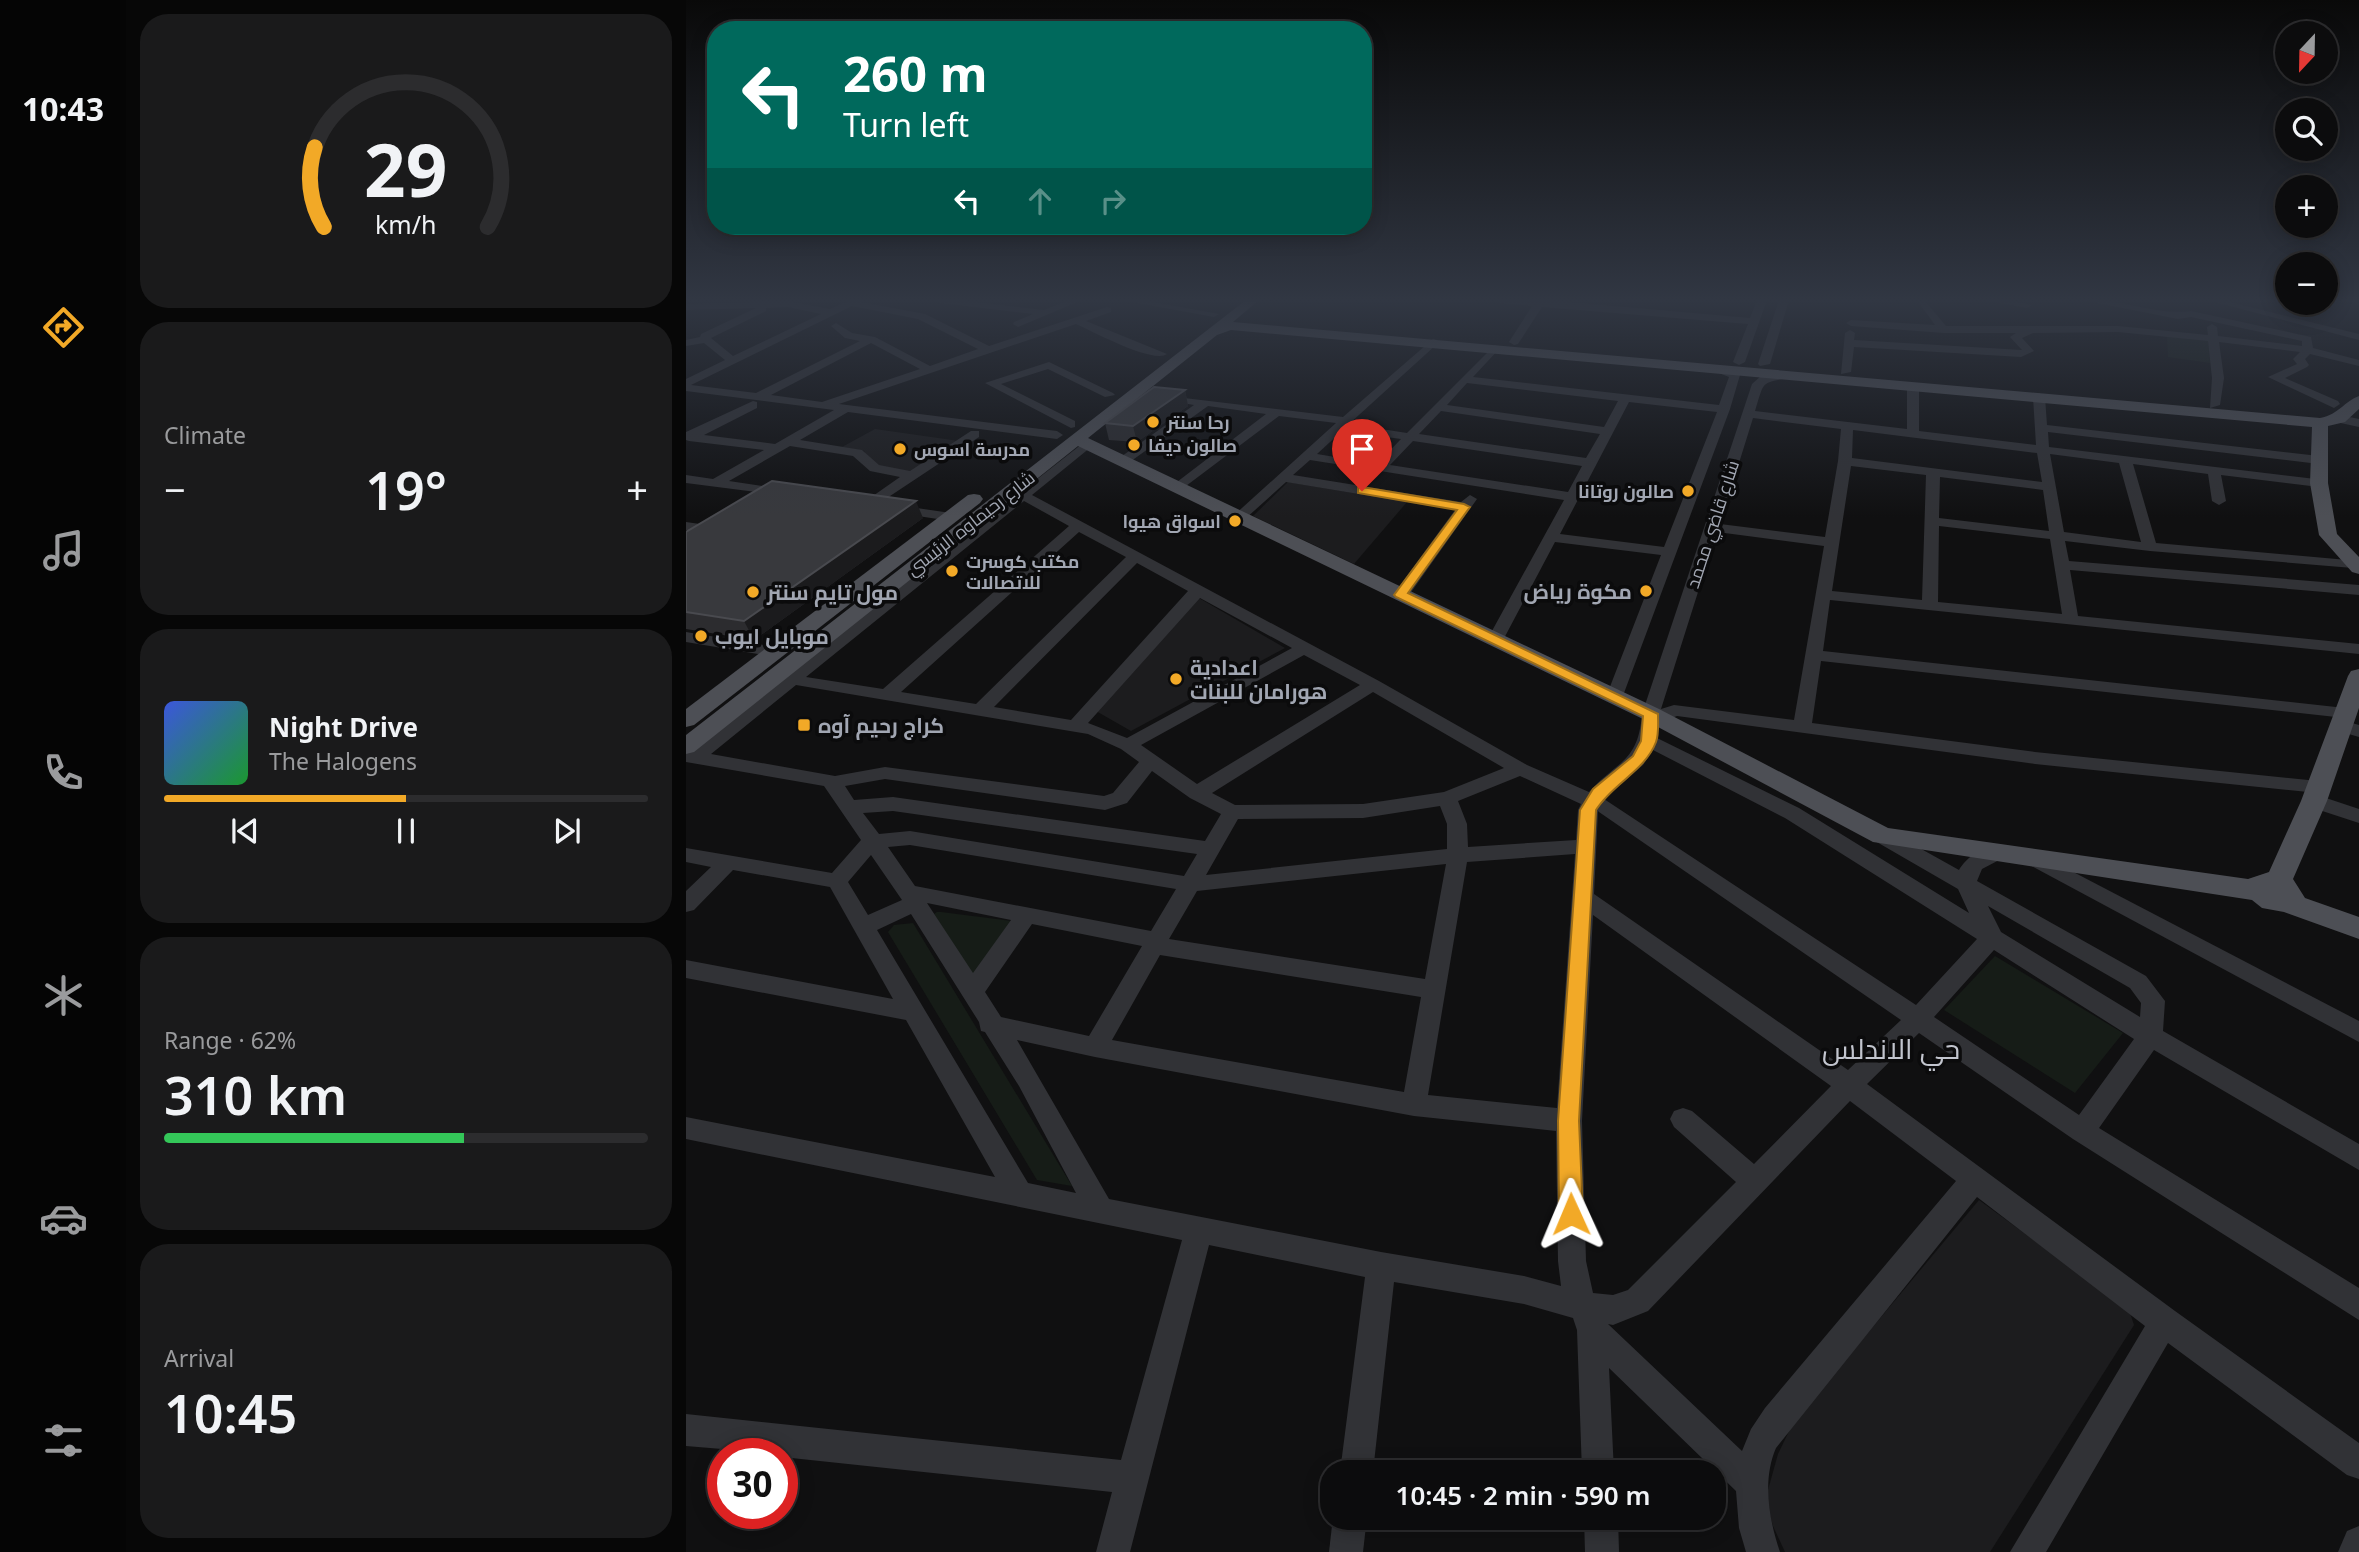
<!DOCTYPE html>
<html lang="en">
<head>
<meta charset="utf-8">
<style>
  body { margin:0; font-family:"Noto Sans",Cairo,sans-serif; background:#1a1a1b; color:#f1f3f6; height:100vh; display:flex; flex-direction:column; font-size:26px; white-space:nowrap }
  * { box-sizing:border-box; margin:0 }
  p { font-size:23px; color:#9a9b9d }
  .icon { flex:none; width:38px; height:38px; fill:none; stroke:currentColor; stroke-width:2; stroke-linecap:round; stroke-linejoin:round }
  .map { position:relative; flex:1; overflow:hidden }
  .sheet { display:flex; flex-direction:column; gap:14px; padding:14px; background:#070707; width:560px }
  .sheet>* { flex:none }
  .banner { position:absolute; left:21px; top:21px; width:665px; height:214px; border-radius:28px; box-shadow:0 4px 18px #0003,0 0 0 2px #2c2c2e; background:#00695c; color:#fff; overflow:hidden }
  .needle { width:46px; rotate:202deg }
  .buttons { position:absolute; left:1589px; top:21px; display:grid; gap:14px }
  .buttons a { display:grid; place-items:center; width:63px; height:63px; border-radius:50%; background:#0c0c0d; box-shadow:0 4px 18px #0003,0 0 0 2px #2c2c2e; font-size:35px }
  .speed { position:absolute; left:21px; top:1438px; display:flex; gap:14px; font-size:35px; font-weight:700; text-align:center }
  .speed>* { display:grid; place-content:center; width:91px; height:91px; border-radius:50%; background:#0c0c0d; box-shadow:0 4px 18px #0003,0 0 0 2px #2c2c2e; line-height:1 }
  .speed .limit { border:10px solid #d22; background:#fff; color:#111 }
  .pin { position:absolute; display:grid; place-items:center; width:60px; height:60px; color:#fff; margin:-72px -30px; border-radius:50% 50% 50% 0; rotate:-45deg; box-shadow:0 0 7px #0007 }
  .pin .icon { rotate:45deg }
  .me { position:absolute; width:77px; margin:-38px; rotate:359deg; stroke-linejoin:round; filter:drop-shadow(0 0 5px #0008) }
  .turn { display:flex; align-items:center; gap:24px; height:147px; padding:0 21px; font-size:32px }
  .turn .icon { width:91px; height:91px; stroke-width:2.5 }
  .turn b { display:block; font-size:49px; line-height:60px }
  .lanes { display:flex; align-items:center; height:66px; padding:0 21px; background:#0003; justify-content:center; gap:35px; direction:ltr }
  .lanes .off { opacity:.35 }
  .big { font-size:52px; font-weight:600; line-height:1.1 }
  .sheet .tile { flex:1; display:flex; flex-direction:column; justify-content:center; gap:10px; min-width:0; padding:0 24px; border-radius:28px; background:#1a1a1b }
  .sheet .dial { align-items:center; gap:0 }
  .dial svg { height:182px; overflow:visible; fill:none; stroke:#2c2c2e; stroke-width:7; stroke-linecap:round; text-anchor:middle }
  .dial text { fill:#f1f3f6; stroke:none }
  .song { display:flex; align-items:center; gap:21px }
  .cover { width:84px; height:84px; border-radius:10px; background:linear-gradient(135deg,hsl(230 70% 55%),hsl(130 70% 35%)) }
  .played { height:7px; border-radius:4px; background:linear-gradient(90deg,#f2a927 50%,#2c2c2e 50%) }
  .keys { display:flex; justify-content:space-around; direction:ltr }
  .heat { display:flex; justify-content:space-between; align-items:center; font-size:38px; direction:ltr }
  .charge { height:10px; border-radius:5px; background:linear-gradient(90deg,#34c759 62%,#2c2c2e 0) }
  .trip { position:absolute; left:634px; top:1460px; width:406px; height:70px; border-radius:28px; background:#0c0c0d; box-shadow:0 4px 18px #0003,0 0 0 2px #2c2c2e; font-weight:600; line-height:70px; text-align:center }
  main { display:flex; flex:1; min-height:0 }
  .tabs { display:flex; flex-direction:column; width:126px; justify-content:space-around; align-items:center; background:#050505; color:#9a9b9d }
  .tabs .icon { width:49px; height:49px }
  .tabs .current { color:#f2a927 }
  .tabs b { font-size:32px; color:#f1f3f6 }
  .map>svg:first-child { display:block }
  .built { fill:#1c1c1e }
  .green { fill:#161c17 }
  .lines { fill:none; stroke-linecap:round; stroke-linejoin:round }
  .minor { fill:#313236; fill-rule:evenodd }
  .major { fill:#4d4f55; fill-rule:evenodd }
  .wall { fill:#2c2c2f }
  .shaded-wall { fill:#1b1b1d }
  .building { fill:#38393d; stroke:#494a4f; stroke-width:2 }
  .route { fill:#f2a927; stroke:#9d6e19; stroke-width:2 }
  .poi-dot { fill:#f2a927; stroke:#0b0b0c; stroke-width:2.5 }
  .labels { text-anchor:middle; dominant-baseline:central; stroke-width:7; stroke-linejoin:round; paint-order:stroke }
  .far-poi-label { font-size:18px; font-weight:bold; fill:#a1a6b2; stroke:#0b0b0c; text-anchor:start }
  .far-street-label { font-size:18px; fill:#a1a6b2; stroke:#0b0b0c }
  .poi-label { font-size:21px; font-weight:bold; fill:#a1a6b2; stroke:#0b0b0c; text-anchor:start }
  .near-neighbourhood-label { font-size:28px; fill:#c2c5ce; stroke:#0b0b0c }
</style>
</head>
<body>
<main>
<nav class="tabs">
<b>10:43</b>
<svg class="icon current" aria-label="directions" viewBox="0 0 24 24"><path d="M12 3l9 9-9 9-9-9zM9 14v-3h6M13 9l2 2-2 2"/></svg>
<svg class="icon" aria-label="music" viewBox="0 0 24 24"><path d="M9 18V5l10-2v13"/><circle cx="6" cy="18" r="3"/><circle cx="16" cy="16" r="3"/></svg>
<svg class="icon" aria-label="phone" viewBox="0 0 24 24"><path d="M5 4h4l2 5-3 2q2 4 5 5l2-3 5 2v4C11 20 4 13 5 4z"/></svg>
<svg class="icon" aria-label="climate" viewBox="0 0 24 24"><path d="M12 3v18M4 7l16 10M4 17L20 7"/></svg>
<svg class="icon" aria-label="car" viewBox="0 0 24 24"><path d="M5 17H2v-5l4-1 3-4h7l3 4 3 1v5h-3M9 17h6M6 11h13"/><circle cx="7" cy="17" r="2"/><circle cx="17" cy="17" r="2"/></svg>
<svg class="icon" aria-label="filters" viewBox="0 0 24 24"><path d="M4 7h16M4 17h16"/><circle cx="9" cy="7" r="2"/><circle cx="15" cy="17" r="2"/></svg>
</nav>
<section class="sheet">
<div class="tile dial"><svg viewBox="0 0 100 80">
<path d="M14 69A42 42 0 1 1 86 69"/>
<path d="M14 69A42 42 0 0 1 10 34" stroke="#f2a927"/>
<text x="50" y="56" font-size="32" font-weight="700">29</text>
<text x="50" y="72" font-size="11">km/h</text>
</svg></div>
<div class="tile"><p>Climate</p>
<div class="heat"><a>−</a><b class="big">19°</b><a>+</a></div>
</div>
<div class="tile">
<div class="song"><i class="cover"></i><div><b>Night Drive</b><p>The Halogens</p></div></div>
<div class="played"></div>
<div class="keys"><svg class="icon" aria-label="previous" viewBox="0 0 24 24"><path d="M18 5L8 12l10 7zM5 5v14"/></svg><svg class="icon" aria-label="pause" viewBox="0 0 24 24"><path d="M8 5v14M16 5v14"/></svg><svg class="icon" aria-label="next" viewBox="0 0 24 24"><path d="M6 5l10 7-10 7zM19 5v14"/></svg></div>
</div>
<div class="tile"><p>Range · 62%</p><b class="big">310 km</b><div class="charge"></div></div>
<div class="tile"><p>Arrival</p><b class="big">10:45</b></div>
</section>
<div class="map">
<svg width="1673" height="1552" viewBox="0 0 1673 1552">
  <rect width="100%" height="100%" fill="#101011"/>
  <g class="built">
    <polygon points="189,429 273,441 225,473 184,464 178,451 156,447"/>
    <polygon points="602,482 721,502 668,564 567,516"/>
    <polygon points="513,598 599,648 445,731 410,711"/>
    <polygon points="1293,1200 1443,1310 1448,1325 1304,1552 1099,1552 1087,1526 1082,1509 1082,1490 1092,1454 1108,1421"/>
  </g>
  <g class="green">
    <polygon points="1481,336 1522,341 1524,363 1482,357"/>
    <polygon points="251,912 255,912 326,921 287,977 248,914"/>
    <polygon points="227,923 386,1186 351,1180 202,932 208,925"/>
    <polygon points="1309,956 1437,1033 1389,1093 1258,1010"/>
  </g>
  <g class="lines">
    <g class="minor">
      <path d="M164,300H176L175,302L239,314L303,346L421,307L425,308V312L400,321L481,354C467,364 408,332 390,324L153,404L371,431L377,435L371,439L162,412L114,440L176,450L193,465L224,471L285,431H293V437L186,508H176L174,505L214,477L184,471L167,456L104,446L43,481L102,490V496L0,483V475L27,479L78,450L3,441L0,440V432L67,401L71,402V408L18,435L89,444L148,410L0,391V379L39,360L18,343L0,346V340L14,337L15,334L70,308L0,310V304L102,301L144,309ZM166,306L232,319L292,349L244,366L189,337L166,333L150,323L145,326L159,338L174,341L70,393L5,385ZM102,307L135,314L47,356L25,338L80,311V308ZM185,343L234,369L136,402L85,395Z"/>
      <polygon points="249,300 274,300 358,310 383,300 396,300 332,327 327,324 328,322 347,314 254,303"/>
      <polygon points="435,300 456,300 533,314 528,317"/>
      <polygon points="809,300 860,300 1064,318 1071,300 1081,300 1059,362 1053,365 1047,362 1062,324 856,307 832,344 828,345 823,342 846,306 814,303"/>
      <polygon points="1093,300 1103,300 1084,364 1074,366 1072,364"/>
      <path d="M1238,300L1260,326H1432L1522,335L1521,327L1526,324L1531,327L1532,336L1616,346V341L1505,317L1492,319L1396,300C1432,297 1469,316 1505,311L1625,337L1627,348L1673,360V366L1624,354L1619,359L1623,365L1621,367L1599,378L1652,401L1654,404L1648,408L1582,377L1611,364L1607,359L1614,352L1533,342L1538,378L1534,405L1524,408L1526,378L1522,341L1432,332L1347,333L1336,338L1348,351L1335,357L1168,347L1165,372L1155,374L1159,333L1164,330L1169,333L1168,340L1336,350L1324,337L1330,333H1258L1165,326L1160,323L1165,320L1249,325L1233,303Z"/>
      <polygon points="1297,300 1322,300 1346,305 1341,308"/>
      <polygon points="1521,300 1536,300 1673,334 1673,340"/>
      <path d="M747,339L751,340V344L663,424L721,433L809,345L814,348L787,377L1033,405L1043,377L1020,368L1026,365L1054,375L1044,409L935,701H923L920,697L975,555L869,542L815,644H803L801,640L878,500L624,460L607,475L775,502L784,495L791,499L721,598L715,600L707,595L769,510L600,482L558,520L553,521L546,517L650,423L593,416L492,492L487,491V485L580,414L522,406L441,464L436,465L429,461L508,405L473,399V395L657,417ZM781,383L932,401L918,427L761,405ZM943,402L1031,412L978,547L874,534ZM755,411L914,434L900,458L733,434ZM656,431L715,439L691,464L631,454ZM727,441L896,466L882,492L704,465Z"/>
      <polygon points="363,362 427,393 429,395 419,397 362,369 315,384 389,421 389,427 385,428 299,383"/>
      <path d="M1102,372L1108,375L1106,377C1074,384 1079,379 1069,411L1221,429V386L1227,383L1233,386V431L1350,445L1347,397L1353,393L1359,397L1361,425L1633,456L1640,460L1633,464L1362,432L1363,447L1638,480V486L1633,487L1535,475L1540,501L1533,505L1526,501L1522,474L1447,464L1470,543L1673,561L1672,566L1667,568L1464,551L1379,541L1383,561L1673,585V595L1384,570L1392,616L1673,644V654L1144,600L1137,651L1659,708L1665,709L1668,713L1665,717L1659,718L1135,661L1126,723L1349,752L1632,781L1639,783L1642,787L1639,791L1632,793L1349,764L991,716L973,723L971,738L1113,808L1283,913L1272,889L1189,841L1186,836L1189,831H1203L1273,870C1281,856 1300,843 1317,848L1320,853L1317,858L1296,869L1291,881L1460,976L1479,1001L1477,1031L1673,1144V1170L1468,1050L1413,1128L1673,1288V1320L1387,1139L1233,1033L1181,1084L1489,1311L1673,1443V1479L1661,1475L1482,1343L1360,1552H1324L1459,1326L1291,1197L1090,1448C1076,1480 1083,1520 1094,1552H1060L1053,1528L1050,1491L923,1368L928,1472H896L891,1330L887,1318L838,1304L708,1282L687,1472H654L679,1277L523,1245L444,1552H410L426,1492L96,1457V1454L0,1446V1414L435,1460L496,1240L0,1139V1117L309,1177L220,1020L0,978V960L207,999L144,887L47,870L8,910L0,912V891L25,867L0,862V848L146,873L175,840L138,786L0,762V750L5,751L401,440L407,444L405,447L346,495L693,681L841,765L903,792C932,760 952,763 956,714L1066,384L1076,375ZM1067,418L1155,429L1152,461L1139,537L1034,524ZM1167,430L1351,453L1356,482L1166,458ZM1364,454L1433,463L1455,542L1378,532ZM1165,466L1240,475L1236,600L1146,591ZM1254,477L1357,490L1363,531L1253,518ZM338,501L383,526L197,689L120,677ZM1253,526L1364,539L1376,614L1252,602ZM393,532L440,557L290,704L215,692ZM1031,532L1138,546L1108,720L988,705L975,709ZM451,563L502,591L385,720L308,707ZM514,598L606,648L441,738L402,723ZM618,655L674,685L511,784L455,745ZM110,685L402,734L435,749L453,762L427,793L418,796L199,767L149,776L25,754ZM687,692L818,768L758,792L677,804L549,805L526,793ZM967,750L1099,818L1291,939L1230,1005L918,799L957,765ZM466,771L504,798L535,814L519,841L207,797L168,800L159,786L199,779L419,810L441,803ZM834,776L895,804L892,810L890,840L782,847L781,824L772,801ZM754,806L761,824V849L520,875L552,819L677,818ZM207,811L511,854L498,876L224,831L193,834L177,813ZM912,811L913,812L1215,1020L1162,1070L908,894ZM224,845L490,889L465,931L229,886L202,847ZM889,854L871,1108L742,1095L781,862ZM185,855L216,900L182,915L162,882ZM760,864L739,979L483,939L511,891ZM241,903L325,920L287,973ZM1302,906L1444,988L1455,1003L1454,1017L1315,932ZM225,914L293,1022L295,1031L299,1032L333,1086L390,1193L342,1183L191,930ZM907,915L1145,1086L1068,1164L1006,1111L997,1108L988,1111L984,1119L988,1127L1050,1182L942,1290L927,1295L907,1293L900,1261L896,1121ZM346,924L456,946L403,1036L315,1017L299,992ZM1308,950L1448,1039L1393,1115L1248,1017ZM474,955L735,997L718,1092L426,1040ZM331,1040L409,1057L728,1116L870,1131L872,1261L875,1286L838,1276L695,1252L423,1199ZM1164,1101L1270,1181L1079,1408L1065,1429L1056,1451L922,1324L927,1325L962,1311Z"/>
      <polygon points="1654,415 1673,419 1673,427 1650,422 1650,416"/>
      <polygon points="210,505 265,513 272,517 265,521 205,512 205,506"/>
      <polygon points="0,522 28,526 35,530 28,534 0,530"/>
      <polygon points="0,632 90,647 98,652 90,657 0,642"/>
      <polygon points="1655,720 1673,725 1673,737 1649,730 1646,726 1649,722"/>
      <polygon points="1628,794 1673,809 1673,823 1621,806 1618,801 1621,796"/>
      <polygon points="1349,852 1673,1021 1673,1042 1342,864 1339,859 1342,854"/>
      <polygon points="647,1517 681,1517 677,1552 643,1552"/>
      <polygon points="898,1517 932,1517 933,1552 899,1552"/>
      <polygon points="1673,1526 1673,1552 1652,1552 1661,1531"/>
    </g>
    <g class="major">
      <path d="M560,300H573L547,322L1634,418C1654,414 1657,402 1673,396V409L1659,422L1642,426V483L1651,534L1673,557V574L1666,572L1633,535L1624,483L1626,427L545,330L531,335L402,438L973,709L1202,828L1562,879L1583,872L1615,801L1662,676L1665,671L1673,669V708L1641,801L1607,879L1619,898L1673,917V939L1598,912L1576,908L1566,900L1187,842L957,719L392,446L8,752L0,754V735Z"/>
      <polygon points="288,494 294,495 297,499 294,503 8,725 0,727 0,709 282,495"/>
    </g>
  </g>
  <g class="wall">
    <polygon points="1655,300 1673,300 1673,304"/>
    <polygon points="499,390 502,406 451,442 423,440 419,423"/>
    <polygon points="237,518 68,640 0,629 0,532"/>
  </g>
  <g class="shaded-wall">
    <polygon points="499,390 502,406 451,442 447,426"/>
    <polygon points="230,501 237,518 68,640 58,621"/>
  </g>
  <g class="building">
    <polygon points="468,387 499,390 447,426 419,423"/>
    <polygon points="86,481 230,501 58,621 0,612 0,532"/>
  </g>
  <linearGradient id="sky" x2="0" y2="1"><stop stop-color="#090909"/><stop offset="0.58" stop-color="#313743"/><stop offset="1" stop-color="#313743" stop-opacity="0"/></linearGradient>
  <rect width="1673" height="517" fill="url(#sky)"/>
  <path class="route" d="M676,487L778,504L784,507L722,593L972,714C972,723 973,734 970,742C959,771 926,784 910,810L893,1121L897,1214L893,1222L885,1225L877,1222L873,1214L872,1121L894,810L907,789L947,756L955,741L957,716L710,597L708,595L771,510L672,493V488Z"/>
  <g class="poi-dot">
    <circle cx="467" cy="422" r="7"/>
    <circle cx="448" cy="445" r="7"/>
    <circle cx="214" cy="449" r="7"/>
    <circle cx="1002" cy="491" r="7"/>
    <circle cx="549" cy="521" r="7"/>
    <circle cx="266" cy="571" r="7"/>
    <circle cx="960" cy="591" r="7"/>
    <circle cx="67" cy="592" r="7"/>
    <circle cx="15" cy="636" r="7"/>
    <circle cx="490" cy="679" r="7"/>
    <rect x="111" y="718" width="14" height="14" rx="3.5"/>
  </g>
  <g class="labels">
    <g class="far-poi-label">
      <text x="481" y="422">رحا سنتر</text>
      <text x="462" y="445">صالون ديفا</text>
      <text x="228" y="449">مدرسة اسوس</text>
      <text x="988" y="491" text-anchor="end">صالون روتانا</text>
      <text x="535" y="521" text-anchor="end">اسواق هيوا</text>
      <text x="280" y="561">مكتب كوسرت<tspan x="280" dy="21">للاتصالات</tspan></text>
    </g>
    <g class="far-street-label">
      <text transform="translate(284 523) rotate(-38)">شارع رحيماوه الرئيسي</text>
      <text transform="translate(1026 524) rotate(-72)">شارع قاضي محمد</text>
    </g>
    <g class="poi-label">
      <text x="946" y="591" text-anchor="end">مكوة رياض</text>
      <text x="81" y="592">مول تايم سنتر</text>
      <text x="29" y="636">موبايل ايوب</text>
      <text x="504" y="667">اعدادية<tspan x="504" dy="24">هورامان للبنات</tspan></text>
      <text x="132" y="725">كراج رحيم آوه</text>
    </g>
    <g class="near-neighbourhood-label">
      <text x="1205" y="1048">حي الاندلس</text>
    </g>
  </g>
</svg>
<div class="buttons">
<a><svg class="needle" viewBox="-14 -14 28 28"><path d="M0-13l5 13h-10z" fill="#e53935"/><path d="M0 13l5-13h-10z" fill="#9a9b9d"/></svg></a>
<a><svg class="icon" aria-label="search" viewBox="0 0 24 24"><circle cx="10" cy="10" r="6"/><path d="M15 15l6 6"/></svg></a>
<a>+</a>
<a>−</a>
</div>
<div class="speed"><div class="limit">30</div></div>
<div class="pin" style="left:676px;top:491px;background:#d93025"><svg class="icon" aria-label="arrive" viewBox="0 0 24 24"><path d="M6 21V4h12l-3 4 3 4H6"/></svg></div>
<svg class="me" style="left:885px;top:1214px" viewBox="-20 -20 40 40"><path d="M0-17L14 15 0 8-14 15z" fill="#f2a927" stroke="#fff" stroke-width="4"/></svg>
<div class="trip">10:45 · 2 min · 590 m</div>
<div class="banner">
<div class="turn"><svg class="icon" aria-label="left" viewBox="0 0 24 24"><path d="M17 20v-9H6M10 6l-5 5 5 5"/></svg><div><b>260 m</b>Turn left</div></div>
<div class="lanes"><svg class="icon" aria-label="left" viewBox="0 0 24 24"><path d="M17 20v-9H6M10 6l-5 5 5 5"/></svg><svg class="icon off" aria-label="ahead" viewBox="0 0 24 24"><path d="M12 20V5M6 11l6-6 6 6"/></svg><svg class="icon off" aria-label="right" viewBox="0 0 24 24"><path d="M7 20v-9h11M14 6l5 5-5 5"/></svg></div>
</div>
</div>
</main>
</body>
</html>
